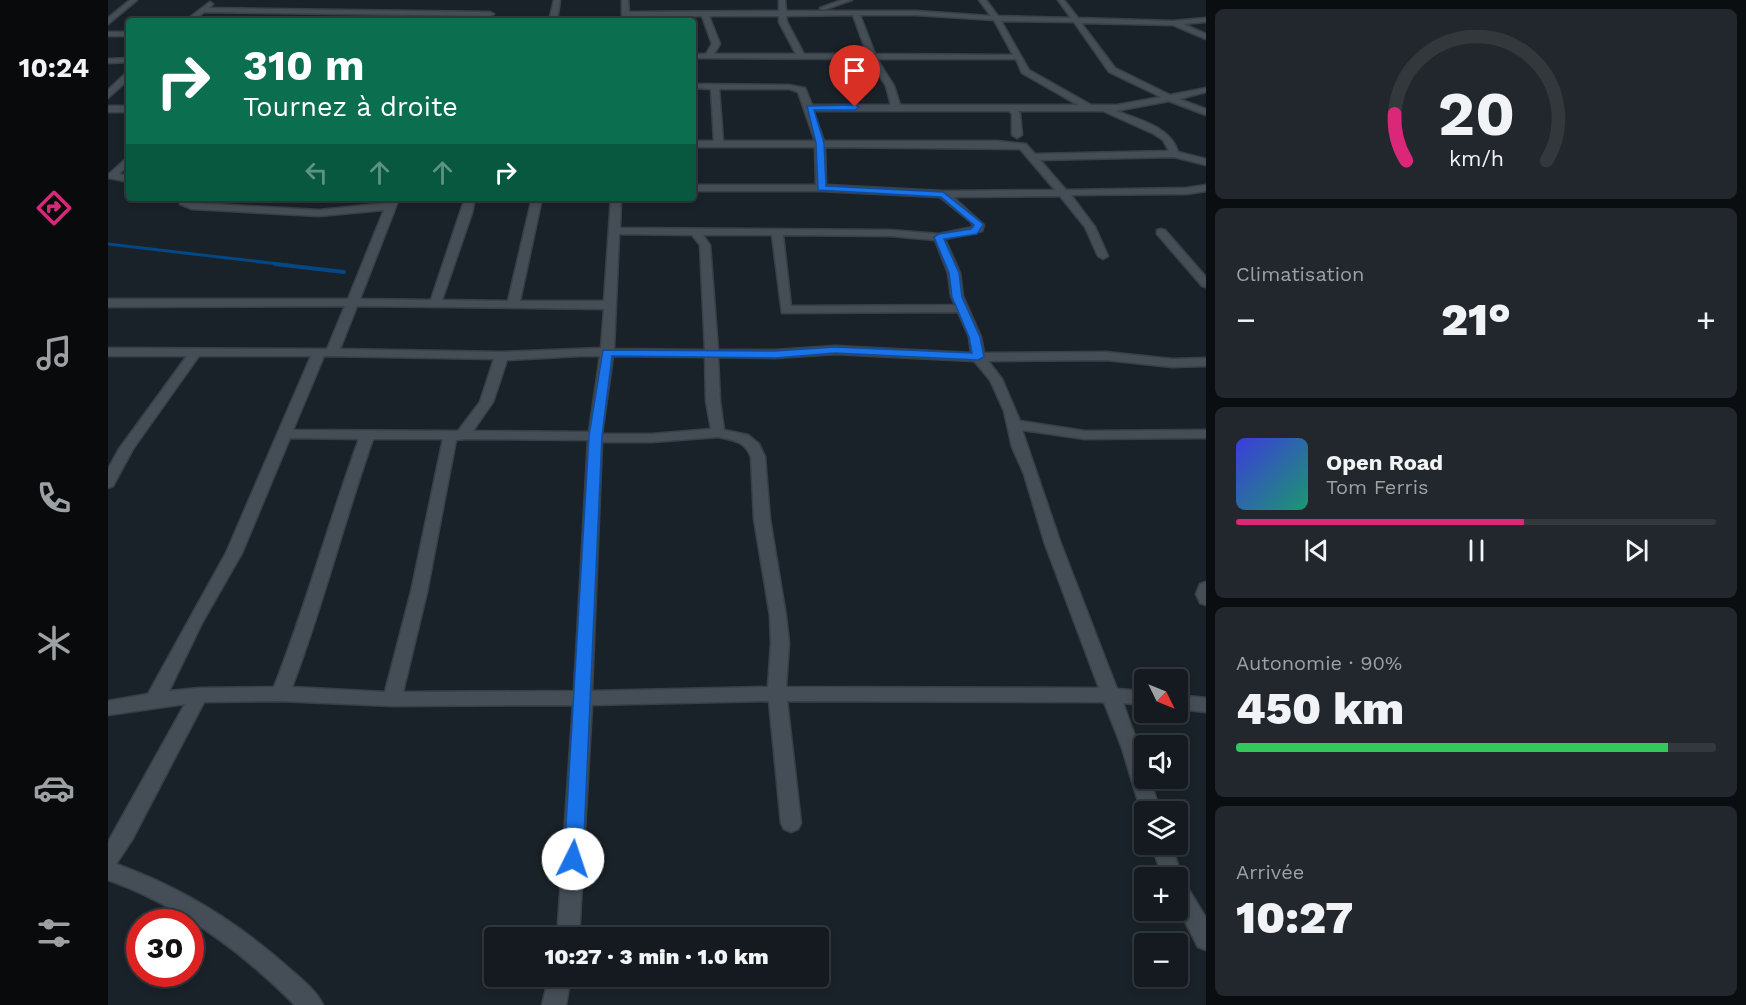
<!DOCTYPE html>
<html lang="fr">
<head>
<meta charset="utf-8">
<style>
  body { margin:0; font-family:"Work Sans",sans-serif; background:#21272c; color:#f1f3f6; height:100vh; display:flex; flex-direction:column; font-size:22px; white-space:nowrap }
  * { box-sizing:border-box; margin:0 }
  p { font-size:20px; color:#9da1a4 }
  .icon { flex:none; width:33px; height:33px; fill:none; stroke:currentColor; stroke-width:2; stroke-linecap:round; stroke-linejoin:round }
  .map { position:relative; flex:1; overflow:hidden }
  .panel { display:flex; flex-direction:column; gap:9px; padding:9px; background:#0b0e11; width:540px }
  .panel>* { flex:none }
  .guide { position:absolute; left:18px; top:18px; width:570px; height:183px; border-radius:6px; box-shadow:0 3px 9px #0003,0 0 0 2px #33383d; background:#0b6e4f; color:#fff; overflow:hidden }
  .needle { width:39px; rotate:133deg }
  .fabs { position:absolute; left:1026px; top:669px; display:grid; gap:12px }
  .fabs a { display:grid; place-items:center; width:54px; height:54px; border-radius:6px; background:#141a1f; box-shadow:0 3px 9px #0003,0 0 0 2px #33383d; font-size:30px }
  .speed { position:absolute; left:18px; top:909px; display:flex; gap:12px; font-size:30px; font-weight:700; text-align:center }
  .speed>* { display:grid; place-content:center; width:78px; height:78px; border-radius:50%; background:#141a1f; box-shadow:0 3px 9px #0003,0 0 0 2px #33383d; line-height:1 }
  .speed .limit { border:9px solid #d22; background:#fff; color:#111 }
  .pin { position:absolute; display:grid; place-items:center; width:51px; height:51px; color:#fff; margin:-62px -26px; border-radius:50% 50% 50% 0; rotate:-45deg; box-shadow:0 0 6px #0007 }
  .pin .icon { rotate:45deg }
  .me { position:absolute; width:66px; margin:-33px; rotate:4deg; stroke-linejoin:round; filter:drop-shadow(0 0 4px #0008) }
  .turn { display:flex; align-items:center; gap:21px; height:126px; padding:0 18px; font-size:27px }
  .turn .icon { width:78px; height:78px; stroke-width:2.5 }
  .turn b { display:block; font-size:42px; line-height:51px }
  .lanes { display:flex; align-items:center; height:57px; padding:0 18px; background:#0003; justify-content:center; gap:30px; direction:ltr }
  .lanes .off { opacity:.35 }
  .big { font-size:45px; font-weight:800; line-height:1.1 }
  .panel .tile { flex:1; display:flex; flex-direction:column; justify-content:center; gap:9px; min-width:0; padding:0 21px; border-radius:9px; background:#21272c }
  .panel .dial { align-items:center; gap:0 }
  .dial svg { height:156px; overflow:visible; fill:none; stroke:#33383d; stroke-width:7; stroke-linecap:round; text-anchor:middle }
  .dial text { fill:#f1f3f6; stroke:none }
  .song { display:flex; align-items:center; gap:18px }
  .cover { width:72px; height:72px; border-radius:9px; background:linear-gradient(135deg,hsl(240 70% 55%),hsl(160 70% 35%)) }
  .played { height:6px; border-radius:3px; background:linear-gradient(90deg,#db2777 60%,#33383d 60%) }
  .keys { display:flex; justify-content:space-around; direction:ltr }
  .heat { display:flex; justify-content:space-between; align-items:center; font-size:33px; direction:ltr }
  .charge { height:9px; border-radius:4px; background:linear-gradient(90deg,#34c759 90%,#33383d 0) }
  .trip { position:absolute; left:376px; top:927px; width:345px; height:60px; border-radius:6px; background:#141a1f; box-shadow:0 3px 9px #0003,0 0 0 2px #33383d; font-weight:800; line-height:60px; text-align:center }
  main { display:flex; flex:1; min-height:0 }
  .dock { display:flex; flex-direction:column; width:108px; justify-content:space-around; align-items:center; background:#080a0c; color:#9da1a4 }
  .dock .icon { width:42px; height:42px }
  .dock .current { color:#db2777 }
  .dock b { font-size:27px; color:#f1f3f6 }
  .map>svg:first-child { display:block }
  .lines { fill:none; stroke-linecap:round; stroke-linejoin:round }
  .stream-far1 { stroke:#024886; stroke-width:3 }
  .stream { stroke:#024886; stroke-width:4 }
  .minor-casing { stroke:#383f45; stroke-width:3 }
  .minor { fill:#454e56; fill-rule:evenodd }
  .route { fill:#1a73e8; stroke:#114b97; stroke-width:1.5 }
</style>
</head>
<body>
<main>
<nav class="dock">
<b>10:24</b>
<svg class="icon current" aria-label="directions" viewBox="0 0 24 24"><path d="M12 3l9 9-9 9-9-9zM9 14v-3h6M13 9l2 2-2 2"/></svg>
<svg class="icon" aria-label="music" viewBox="0 0 24 24"><path d="M9 18V5l10-2v13"/><circle cx="6" cy="18" r="3"/><circle cx="16" cy="16" r="3"/></svg>
<svg class="icon" aria-label="phone" viewBox="0 0 24 24"><path d="M5 4h4l2 5-3 2q2 4 5 5l2-3 5 2v4C11 20 4 13 5 4z"/></svg>
<svg class="icon" aria-label="climate" viewBox="0 0 24 24"><path d="M12 3v18M4 7l16 10M4 17L20 7"/></svg>
<svg class="icon" aria-label="car" viewBox="0 0 24 24"><path d="M5 17H2v-5l4-1 3-4h7l3 4 3 1v5h-3M9 17h6M6 11h13"/><circle cx="7" cy="17" r="2"/><circle cx="17" cy="17" r="2"/></svg>
<svg class="icon" aria-label="filters" viewBox="0 0 24 24"><path d="M4 7h16M4 17h16"/><circle cx="9" cy="7" r="2"/><circle cx="15" cy="17" r="2"/></svg>
</nav>
<div class="map">
<svg width="1098" height="1005" viewBox="0 0 1098 1005">
  <rect width="100%" height="100%" fill="#1a2229"/>
  <g class="lines">
    <polyline class="stream-far1" points="0,244 179,265"/>
    <polyline class="stream" points="167,264 236,272"/>
    <g class="minor-casing">
      <g id="minor">
        <polygon points="22,0 29,0 0,24 0,18"/>
        <polygon points="446,0 452,0 449,21 441,21"/>
        <path d="M514,0H520L521,12L671,11V0H677L678,11H808L883,16L871,0H878L890,16L963,18L950,0H956L970,18L1065,21L1098,18V22L1075,24L1098,34V39L1065,25L973,23L1007,68L1062,95L1098,88V92L1071,99L1098,109V115L1061,101L1008,111C1030,119 1063,127 1070,152L1098,159V165L1066,157L932,160L958,190L1078,188L1098,185V191L1078,194L963,195L987,227L1000,256L995,259L990,256L977,227L952,196L845,197L876,225L874,231L837,239L852,273L855,296L873,337L876,353L998,352L1064,359L1098,358V366L1064,367L998,360L880,361L894,379L912,421L977,431L1098,430V438L977,439L914,430L953,544L1009,689L1036,691V705L1015,703L1036,761V778H1042L1052,812H1036L1035,818L1014,748L996,702L679,701L693,823L690,829L683,832L676,829L673,823L661,701L484,705L471,938H449L465,705L284,706L172,701L96,702L24,840L8,864C73,887 129,922 181,968C193,979 208,990 215,1005H187C133,951 73,906 0,880V842L77,704L0,715V701L40,694L118,553L203,356H91L25,449L5,486L0,488V469L11,449L79,356H0V348L219,349L237,306L0,307V299H240L276,210L211,216L84,209L72,204L71,198H81V201L86,203L211,210L279,203L281,199H289L290,201L252,299L323,300L357,198H367L364,213L334,300L400,301L424,198H434L412,301H496L503,198H513L512,228L782,230L831,234L865,227L863,222L832,197L713,191H585V185H708L707,147H585V141H606L603,89L585,88V84L681,85L697,88L704,105H783L778,86L761,59L585,58V54H598L604,44L594,16H521L522,21H514ZM745,15L759,54H696L679,22L678,16ZM752,15H808L886,20L905,55L767,54ZM601,16H671V22L688,54H606L612,44ZM893,21L966,22L1001,72L1053,97L1009,105H983L921,70ZM769,59H908L914,73L970,105H792L786,86ZM611,89H681L690,92L707,141H615ZM705,111H901L904,114V135L909,138L914,135L912,114L910,111H995L1046,134L1055,140L1061,151L927,154L918,144L889,141H716ZM717,147L912,149L947,190L835,191L718,185ZM511,234L584,235L592,245L597,350L506,349ZM595,235H664L674,313L850,312L861,337L863,353L727,346L667,350H610L602,245ZM675,235L782,236L827,240L840,273L843,296L847,305L683,306ZM249,306L496,309L493,348L394,352L232,349ZM727,354L866,361L882,380L896,411L904,447L916,474L937,544L991,688L678,687L681,643L678,616L662,519L657,457L651,444L640,435L616,430L612,401L610,357L667,358ZM216,356L386,359L372,402L350,431L185,430ZM472,356H492L481,432L365,431L385,402L399,360ZM505,356L597,357L598,401L603,429L544,434H494ZM610,437C625,440 637,441 643,457L646,519L662,616L663,643L660,687L484,691L494,442H544ZM182,438L251,439C221,521 198,606 166,687L91,688L61,691L94,623L134,553ZM265,439H335L303,592L277,692L184,687C215,606 236,521 265,439ZM358,439L480,440L466,691L295,692L319,592L348,440Z"/>
        <polygon points="734,0 744,0 715,10 712,8"/>
        <polygon points="102,2 105,4 101,8 382,12 386,14 382,16 96,12 85,21 77,21"/>
        <rect x="0" y="32" width="21" height="4"/>
        <polygon points="21,58 21,62 0,63 0,59"/>
        <polygon points="18,73 21,73 21,79 0,98 0,90"/>
        <rect x="0" y="106" width="21" height="6"/>
        <polygon points="21,156 21,164 11,174 21,176 21,182 1,178 1,174"/>
        <polygon points="1053,229 1057,230 1098,277 1098,287 1094,286 1049,234 1049,230"/>
        <polygon points="1098,582 1098,605 1092,603 1088,594 1092,584"/>
        <polygon points="1070,695 1098,698 1098,712 1070,709"/>
        <polygon points="1043,844 1063,844 1075,880 1098,918 1098,950 1090,947 1070,908 1070,878 1055,878"/>
        <polygon points="441,976 463,976 458,1005 434,1005"/>
      </g>
    </g>
    <use href="#minor" class="minor"/>
  </g>
  <polygon class="route" points="699,106 747,105 751,107 747,110 706,110 716,143 718,186 835,192 874,223 875,225 869,234 836,239 851,273 854,297 872,337 876,357 870,360 727,353 667,358 504,356 494,436 475,859 472,865 465,867 459,865 456,859 481,436 495,350 667,351 727,347 864,353 861,337 844,297 841,273 826,237 831,234 863,229 866,225 833,197 710,190 708,143"/>
</svg>
<div class="fabs">
<a><svg class="needle" viewBox="-14 -14 28 28"><path d="M0-13l5 13h-10z" fill="#e53935"/><path d="M0 13l5-13h-10z" fill="#9da1a4"/></svg></a>
<a><svg class="icon" aria-label="sound" viewBox="0 0 24 24"><path d="M4 9h4l5-4v14l-5-4H4zM17 9q2 3 0 6"/></svg></a>
<a><svg class="icon" aria-label="layers" viewBox="0 0 24 24"><path d="M12 4l9 5-9 5-9-5zM3 14l9 5 9-5"/></svg></a>
<a>+</a>
<a>−</a>
</div>
<div class="speed"><div class="limit">30</div></div>
<div class="pin" style="left:747px;top:107px;background:#d93025"><svg class="icon" aria-label="arrive" viewBox="0 0 24 24"><path d="M6 21V4h12l-3 4 3 4H6"/></svg></div>
<svg class="me" style="left:465px;top:859px" viewBox="-20 -20 40 40"><circle r="19" fill="#fff"/><path d="M0-13L10 11 0 6-10 11z" fill="#1a73e8"/></svg>
<div class="trip">10:27 · 3 min · 1.0 km</div>
<div class="guide">
<div class="turn"><svg class="icon" aria-label="right" viewBox="0 0 24 24"><path d="M7 20v-9h11M14 6l5 5-5 5"/></svg><div><b>310 m</b>Tournez à droite</div></div>
<div class="lanes"><svg class="icon off" aria-label="left" viewBox="0 0 24 24"><path d="M17 20v-9H6M10 6l-5 5 5 5"/></svg><svg class="icon off" aria-label="ahead" viewBox="0 0 24 24"><path d="M12 20V5M6 11l6-6 6 6"/></svg><svg class="icon off" aria-label="ahead" viewBox="0 0 24 24"><path d="M12 20V5M6 11l6-6 6 6"/></svg><svg class="icon" aria-label="right" viewBox="0 0 24 24"><path d="M7 20v-9h11M14 6l5 5-5 5"/></svg></div>
</div>
</div>
<section class="panel">
<div class="tile dial"><svg viewBox="0 0 100 80">
<path d="M14 69A42 42 0 1 1 86 69"/>
<path d="M14 69A42 42 0 0 1 8 45" stroke="#db2777"/>
<text x="50" y="56" font-size="32" font-weight="700">20</text>
<text x="50" y="72" font-size="11">km/h</text>
</svg></div>
<div class="tile"><p>Climatisation</p>
<div class="heat"><a>−</a><b class="big">21°</b><a>+</a></div>
</div>
<div class="tile">
<div class="song"><i class="cover"></i><div><b>Open Road</b><p>Tom Ferris</p></div></div>
<div class="played"></div>
<div class="keys"><svg class="icon" aria-label="previous" viewBox="0 0 24 24"><path d="M18 5L8 12l10 7zM5 5v14"/></svg><svg class="icon" aria-label="pause" viewBox="0 0 24 24"><path d="M8 5v14M16 5v14"/></svg><svg class="icon" aria-label="next" viewBox="0 0 24 24"><path d="M6 5l10 7-10 7zM19 5v14"/></svg></div>
</div>
<div class="tile"><p>Autonomie · 90%</p><b class="big">450 km</b><div class="charge"></div></div>
<div class="tile"><p>Arrivée</p><b class="big">10:27</b></div>
</section>
</main>
</body>
</html>
